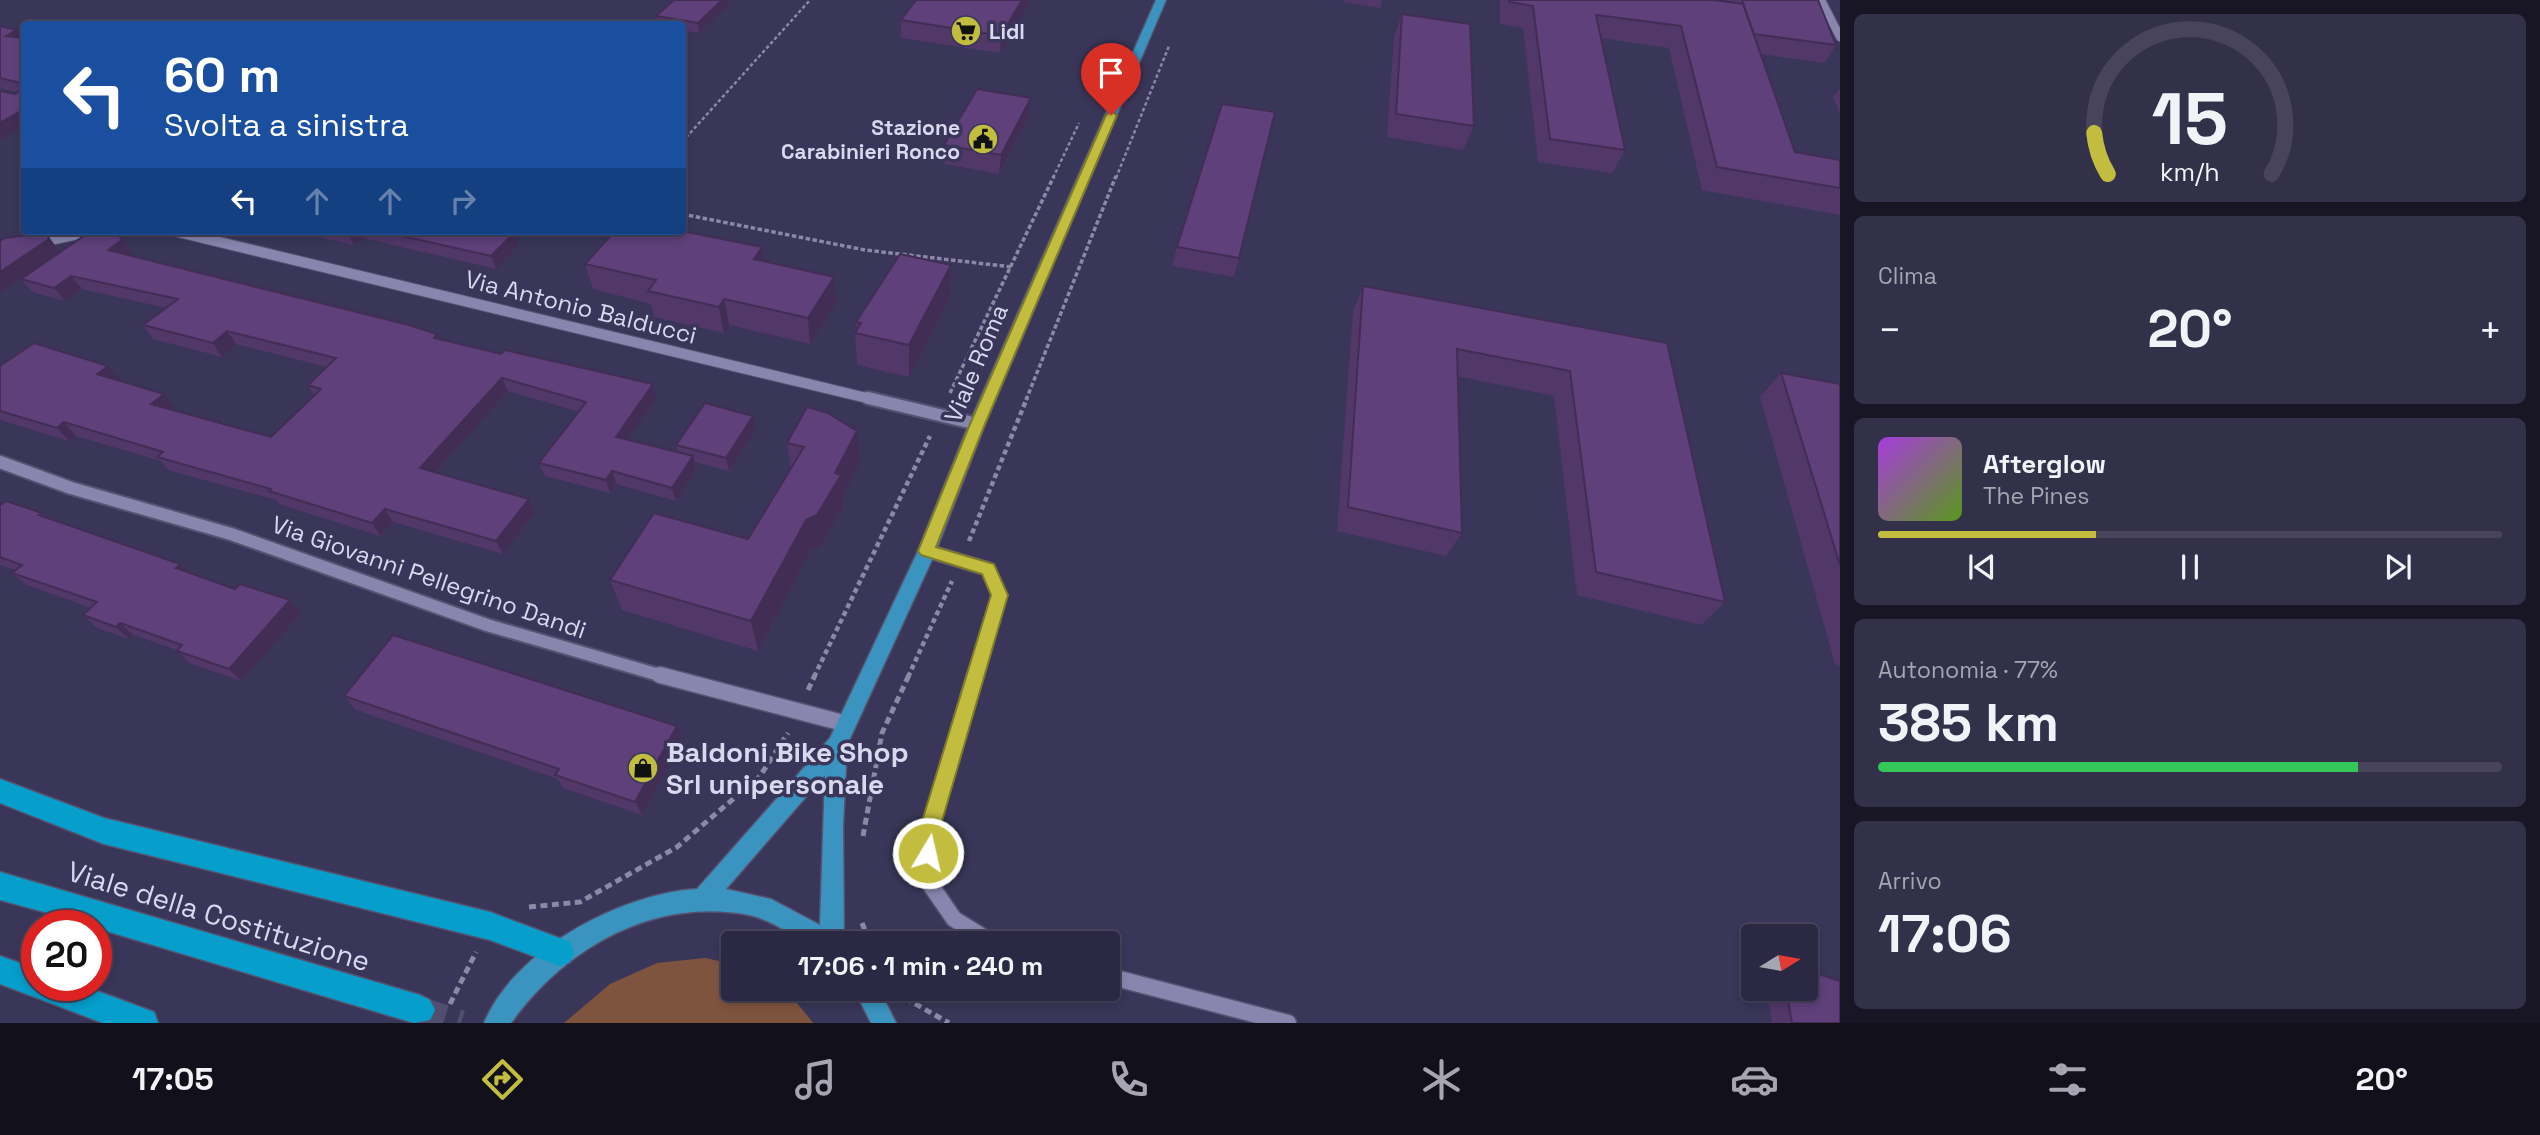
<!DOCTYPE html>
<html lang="it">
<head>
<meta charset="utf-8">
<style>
  body { margin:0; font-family:"Space Grotesk",sans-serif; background:#33304a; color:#f1f3f6; height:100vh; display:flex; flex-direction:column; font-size:26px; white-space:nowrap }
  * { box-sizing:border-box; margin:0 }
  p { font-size:23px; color:#a6a6b2 }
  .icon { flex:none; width:38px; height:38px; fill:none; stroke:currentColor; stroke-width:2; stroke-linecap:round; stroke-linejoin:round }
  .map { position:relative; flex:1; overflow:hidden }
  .details { display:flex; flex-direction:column; gap:14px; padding:14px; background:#181625; width:700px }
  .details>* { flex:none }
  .hud { position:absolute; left:21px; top:21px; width:665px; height:214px; border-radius:7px; box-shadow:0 4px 10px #0003,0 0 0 2px #47445c; background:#1a4fa0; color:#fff; overflow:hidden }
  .needle { width:46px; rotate:79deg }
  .fabs { position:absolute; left:1741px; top:924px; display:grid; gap:14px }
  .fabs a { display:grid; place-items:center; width:77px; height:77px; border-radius:7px; background:#2b2843; box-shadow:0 4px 10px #0003,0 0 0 2px #47445c; font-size:35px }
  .speed { position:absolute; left:21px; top:910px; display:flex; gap:14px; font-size:35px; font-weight:700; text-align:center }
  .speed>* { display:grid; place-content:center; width:91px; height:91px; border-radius:50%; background:#2b2843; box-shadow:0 4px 10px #0003,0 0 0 2px #47445c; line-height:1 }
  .speed .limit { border:10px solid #d22; background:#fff; color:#111 }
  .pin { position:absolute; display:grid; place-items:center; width:60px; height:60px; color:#fff; margin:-72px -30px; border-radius:50% 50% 50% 0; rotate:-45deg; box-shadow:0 0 7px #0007 }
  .pin .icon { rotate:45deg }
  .me { position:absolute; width:77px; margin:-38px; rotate:9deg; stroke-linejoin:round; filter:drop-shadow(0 0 5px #0008) }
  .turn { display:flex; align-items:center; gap:24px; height:147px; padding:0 28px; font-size:32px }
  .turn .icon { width:91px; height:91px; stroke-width:2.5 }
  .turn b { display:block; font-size:49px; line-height:60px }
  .lanes { display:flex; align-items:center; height:66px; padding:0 28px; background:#0003; justify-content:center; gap:35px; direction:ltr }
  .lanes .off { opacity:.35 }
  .big { font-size:52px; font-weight:700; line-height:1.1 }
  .details .card { flex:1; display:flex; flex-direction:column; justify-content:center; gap:10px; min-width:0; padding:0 24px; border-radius:10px; background:#33304a }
  .details .dial { align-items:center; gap:0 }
  .dial svg { height:182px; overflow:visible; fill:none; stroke:#47445c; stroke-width:7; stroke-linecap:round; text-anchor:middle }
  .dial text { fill:#f1f3f6; stroke:none }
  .song { display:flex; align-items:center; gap:21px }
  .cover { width:84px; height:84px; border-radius:10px; background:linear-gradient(135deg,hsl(280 70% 55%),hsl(90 70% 35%)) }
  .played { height:7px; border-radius:4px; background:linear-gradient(90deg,#c2bd3f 35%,#47445c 35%) }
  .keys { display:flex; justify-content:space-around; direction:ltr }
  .heat { display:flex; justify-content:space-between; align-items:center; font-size:38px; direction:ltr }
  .charge { height:10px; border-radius:5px; background:linear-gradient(90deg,#34c759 77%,#47445c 0) }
  .trip { position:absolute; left:721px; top:931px; width:399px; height:70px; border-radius:7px; background:#2b2843; box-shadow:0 4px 10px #0003,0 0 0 2px #47445c; font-weight:700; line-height:70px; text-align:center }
  .tab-bar { display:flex; height:112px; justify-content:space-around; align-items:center; background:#11101b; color:#a6a6b2 }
  .tab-bar .icon { width:49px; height:49px }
  .tab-bar .current { color:#c2bd3f }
  .tab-bar b { font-size:32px; color:#f1f3f6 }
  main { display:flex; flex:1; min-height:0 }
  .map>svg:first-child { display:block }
  .green { fill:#7f543f }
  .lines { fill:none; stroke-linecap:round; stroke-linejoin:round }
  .highway-tunnel { stroke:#514e6f; stroke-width:26; stroke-dasharray:26 13; stroke-linecap:butt }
  .minor-far3-casing { stroke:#55516f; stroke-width:10 }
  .minor-far2-casing { stroke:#55516f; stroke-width:12 }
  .minor-far1-casing { stroke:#55516f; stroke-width:16 }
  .minor-casing { stroke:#55516f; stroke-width:19 }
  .major-casing { stroke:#55516f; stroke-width:3 }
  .highway-casing { stroke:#55516f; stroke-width:3 }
  .path-far3 { stroke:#8b89a5; stroke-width:2.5; stroke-dasharray:3.5 2.5; stroke-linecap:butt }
  .path-far2 { stroke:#8b89a5; stroke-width:3.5; stroke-dasharray:4.5 2.5; stroke-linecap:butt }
  .path-far1 { stroke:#8b89a5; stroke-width:4.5; stroke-dasharray:5 3.5; stroke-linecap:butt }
  .path { stroke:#8b89a5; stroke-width:5; stroke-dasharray:7 4.5; stroke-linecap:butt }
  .minor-far3 { stroke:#8886ae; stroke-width:8 }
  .minor-far2 { stroke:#8886ae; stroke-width:10 }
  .minor-far1 { stroke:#8886ae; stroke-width:12 }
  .minor { stroke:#8886ae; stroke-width:16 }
  .major { fill:#3a94bf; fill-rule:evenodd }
  .highway { fill:#069ecb; fill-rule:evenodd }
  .wall { fill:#523769 }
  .shaded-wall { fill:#422d55 }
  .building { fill:#5f407a; stroke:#422d55; stroke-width:2 }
  .route { fill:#c2bd3f; stroke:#7e7b29; stroke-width:2 }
  .labels { text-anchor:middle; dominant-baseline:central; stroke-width:7; stroke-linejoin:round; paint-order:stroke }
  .far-poi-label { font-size:21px; font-weight:bold; fill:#d9d8ee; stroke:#393659; text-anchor:start }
  .street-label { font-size:24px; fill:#d9d8ee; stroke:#393659 }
  .near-poi-label { font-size:28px; font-weight:bold; fill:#d9d8ee; stroke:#393659; text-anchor:start }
  .near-street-label { font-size:28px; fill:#d9d8ee; stroke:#393659 }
</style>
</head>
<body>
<main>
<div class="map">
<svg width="1840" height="1023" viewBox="0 0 1840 1023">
  <rect width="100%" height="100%" fill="#393659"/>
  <path class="green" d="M705,958L733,964V989C784,989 781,981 813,1023H564L610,984L657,963Z"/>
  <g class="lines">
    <polyline class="highway-tunnel" points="420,1010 461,1023"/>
    <g class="minor-far3-casing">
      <polyline id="minor-far3" points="1821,0 1840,37"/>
    </g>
    <g class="minor-far2-casing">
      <g id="minor-far2">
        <polyline points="174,231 875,400"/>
        <polyline points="35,243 93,231"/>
      </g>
    </g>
    <g class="minor-far1-casing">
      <g id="minor-far1">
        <polyline points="868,398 977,424"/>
        <polyline points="0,462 71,488 231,534 487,625 666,677"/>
        <polyline points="927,551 988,569 999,595 975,677"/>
      </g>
    </g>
    <g class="minor-casing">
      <g id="minor">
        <polyline points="660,675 847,724"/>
        <polyline points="975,675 930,828 925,877 954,919 993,943"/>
        <polyline points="1108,976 1288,1023"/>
      </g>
    </g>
    <g class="major-casing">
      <g id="major">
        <path d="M1156,0H1166L985,424L936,551L847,745L843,826L844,943C832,943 817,946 806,943C801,942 794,935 788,932C776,925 763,918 749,915C654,897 566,947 511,1023H484C514,950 622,893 697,889L830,738L918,551L969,424ZM825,775L820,925L771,899L726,889Z"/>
        <polygon points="854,989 879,989 896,1023 871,1023"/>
      </g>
    </g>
    <g class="highway-casing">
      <g id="highway">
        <polygon points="0,779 104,818 490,912 570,942 574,952 570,962 560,966 490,940 104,844 0,803"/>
        <polygon points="0,872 420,995 430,1000 435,1010 430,1020 414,1023 96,928 96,926 0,900"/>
        <polygon points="0,956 37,969 37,985 81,985 154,1012 158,1023 103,1023 0,984"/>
      </g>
    </g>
    <g class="path-far3">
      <polyline points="682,142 810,0"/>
      <polyline points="1053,178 1079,123"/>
      <polyline points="1116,178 1169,46"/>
    </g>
    <g class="path-far2">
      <polyline points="682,214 865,250 1012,267"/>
      <polyline points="950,393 1054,176"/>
      <polyline points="1026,400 1116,176"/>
    </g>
    <g class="path-far1">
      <polyline points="969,541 1027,398"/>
      <polyline points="814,677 930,436"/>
      <polyline points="908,677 952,581"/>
    </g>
    <g class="path">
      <polyline points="808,690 815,675"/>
      <polyline points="863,836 882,733 909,675"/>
      <polyline points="529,907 580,902 677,847 760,776 788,733"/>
      <polyline points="862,923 870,943"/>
      <polyline points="905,998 949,1023"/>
      <polyline points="450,1004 476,952"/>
    </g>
    <use href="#minor-far3" class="minor-far3"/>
    <use href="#minor-far2" class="minor-far2"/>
    <use href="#minor-far1" class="minor-far1"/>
    <use href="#minor" class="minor"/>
    <use href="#major" class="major"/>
    <use href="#highway" class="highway"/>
  </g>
  <g class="wall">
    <polygon points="1031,0 1000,53 901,38 901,20"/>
    <polygon points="1343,0 1382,0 1380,8 1343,2"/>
    <polygon points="1500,0 1714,0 1728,2 1727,0 1818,0 1836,45 1824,63 1761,54 1795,152 1840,160 1840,215 1702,190 1669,48 1601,38 1625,150 1612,173 1538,162 1523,28 1500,24"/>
    <polygon points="729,5 699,33 682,30 682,24 658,24 656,16"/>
    <polygon points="1402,14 1474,126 1463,150 1387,137 1394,37"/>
    <polygon points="0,26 17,30 23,38 24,126 0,140 0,91 15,94 18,92 0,88"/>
    <polygon points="1840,88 1840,113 1833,97"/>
    <polygon points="1029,116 999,174 944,164 944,145"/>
    <polygon points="116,231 132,253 129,256 657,398 627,440 678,453 676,445 756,429 729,471 695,462 696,470 676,501 616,484 610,493 545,476 539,463 579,412 508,391 435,472 529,499 535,512 503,554 393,522 380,536 279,504 276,500 168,470 161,461 76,436 69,441 0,420 0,366 119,379 118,380 174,407 171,410 271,437 314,395 308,385 326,367 236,344 222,357 153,339 143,325 166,308 82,289 65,301 32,292 21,279"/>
    <polygon points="315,231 504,231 518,245 496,269 363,238 354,245 318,237"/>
    <polygon points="1177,247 1239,258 1234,277 1172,266"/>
    <polygon points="764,261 834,277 836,303 810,344 729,325 724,333 654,317 651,304 593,289 585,264"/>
    <polygon points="951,265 950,297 909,377 857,365 855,333 857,330 856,322"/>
    <polygon points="1363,286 1667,343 1725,602 1701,625 1577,595 1554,396 1457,376 1462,533 1446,556 1337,531 1353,311"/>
    <polygon points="1781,373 1840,384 1840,666 1835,664 1760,397"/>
    <polygon points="857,431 860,463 843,497 843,507 821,546 810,551 758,651 622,610 610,580 748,539 791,469 787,443"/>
    <polygon points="0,503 42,513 47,518 180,564 188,572 301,613 241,681 189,663 177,650 133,635 129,639 97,628 83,615 91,608 27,585 12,573 16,570 0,565"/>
    <polygon points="344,696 677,726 682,740 642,815 563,788 558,779 356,710"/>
    <polygon points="1767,989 1806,989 1840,1023 1772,1023"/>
  </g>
  <g class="shaded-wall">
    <polygon points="722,0 728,0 729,5 699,33 698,23"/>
    <polygon points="1022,0 1031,0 1000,53 1001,36"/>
    <polygon points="17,30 24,41 6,36"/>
    <polygon points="1031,98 1029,116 999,174 1001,155"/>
    <polygon points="24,109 24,126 0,140 0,123"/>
    <polygon points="350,231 359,231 363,238 354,245 348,233"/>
    <polygon points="46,233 60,252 0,292 0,272"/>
    <polygon points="514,233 518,245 496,269 491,256"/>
    <polygon points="122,240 132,253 117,264 108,250"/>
    <polygon points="762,247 766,273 754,259"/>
    <polygon points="951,265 950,297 909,377 909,345"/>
    <polygon points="71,276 82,289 65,301 54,288"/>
    <polygon points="834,277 836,303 810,344 808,318"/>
    <polygon points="724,299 729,325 724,333 719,307"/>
    <polygon points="227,331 236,344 222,357 213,343"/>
    <polygon points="108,366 119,379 108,387 97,374"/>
    <polygon points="502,378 508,391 427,481 420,468"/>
    <polygon points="653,384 657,398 620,450 616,437"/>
    <polygon points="164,394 174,407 162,417 151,404"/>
    <polygon points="753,416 756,429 729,471 726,458"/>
    <polygon points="64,422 76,436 69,441 57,428"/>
    <polygon points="857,431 860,463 843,497 843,507 821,546 810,551 758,651 751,621 806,520 835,473"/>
    <polygon points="693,456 696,470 676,501 672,488"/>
    <polygon points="612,471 616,484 610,493 606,480"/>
    <polygon points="529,499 535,512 503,554 496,541"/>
    <polygon points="385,509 393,522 380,536 372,523"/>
    <polygon points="180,564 192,576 176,568"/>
    <polygon points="290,600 301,613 241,681 229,669"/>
    <polygon points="120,623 133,635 129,639 116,627"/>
    <polygon points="677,726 682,740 642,815 635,802"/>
  </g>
  <g class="building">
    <polygon points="674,0 722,0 698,23 656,16"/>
    <polygon points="916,0 1022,0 1001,36 901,20"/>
    <polygon points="1509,0 1714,0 1743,4 1795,152 1840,160 1840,188 1717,167 1681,26 1596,15 1625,150 1550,139 1533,6 1509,2"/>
    <polygon points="1742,0 1818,0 1836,45 1754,34"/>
    <polygon points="1402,14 1470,24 1474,126 1396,114"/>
    <polygon points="0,26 17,30 6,36 24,38 24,109 0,123 0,91 15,94 22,89 21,83 0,78"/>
    <polygon points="977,89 1031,98 1001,155 944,145"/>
    <polygon points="1222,104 1275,112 1239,258 1177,247"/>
    <polygon points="91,231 116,231 122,240 108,250 409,325 437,334 434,338 501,354 505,350 653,384 616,437 693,456 672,488 612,471 606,480 539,463 586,402 502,378 420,468 529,499 496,541 385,509 372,523 269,491 271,489 157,457 163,452 64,422 57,428 0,411 0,366 34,343 108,366 97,374 164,394 151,404 271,437 321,389 308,385 336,358 227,331 213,343 143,325 178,299 71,276 54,288 21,279"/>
    <polygon points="380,231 504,231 514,233 491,256"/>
    <polygon points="615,231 682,231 762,247 754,259 834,277 808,318 724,299 719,307 648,291 656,280 585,264"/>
    <polygon points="46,233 49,239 0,272 0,241 5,238"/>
    <polygon points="900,254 951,265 909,345 855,333 861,323 856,322"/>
    <polygon points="1363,286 1667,343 1725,602 1596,572 1570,371 1457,349 1462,533 1348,507"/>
    <polygon points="1781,373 1840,384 1840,565"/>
    <polygon points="705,403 753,416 726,458 676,445"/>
    <polygon points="807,407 828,413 857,431 835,473 841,475 817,515 806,520 751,621 610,580 654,513 748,539 804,447 787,443"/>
    <polygon points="6,501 42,513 39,515 180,564 176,568 235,589 240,584 290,600 229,669 177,651 182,645 120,623 116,627 83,615 97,602 12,573 22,565 0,557 0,503 2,504"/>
    <polygon points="393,635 677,726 635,802 555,775 559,769 344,696"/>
    <polygon points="1806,970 1840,981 1840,1023 1792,1023 1786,989 1806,989"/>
  </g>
  <polygon class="route" points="1111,111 1117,115 985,424 936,547 994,564 1008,595 940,828 935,860 928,863 920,860 917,853 920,828 991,595 982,574 921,555 918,551 970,424 1106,115"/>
  <defs>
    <g id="supermarket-disc" transform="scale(1.575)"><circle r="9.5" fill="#c2bd3f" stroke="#393659"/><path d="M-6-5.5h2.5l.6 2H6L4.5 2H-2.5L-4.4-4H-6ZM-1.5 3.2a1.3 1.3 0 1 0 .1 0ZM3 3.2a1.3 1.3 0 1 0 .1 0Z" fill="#111"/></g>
    <g id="civic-disc" transform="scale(1.575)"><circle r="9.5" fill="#c2bd3f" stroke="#393659"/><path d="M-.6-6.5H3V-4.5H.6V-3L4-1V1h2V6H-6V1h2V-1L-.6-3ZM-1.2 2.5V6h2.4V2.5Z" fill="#111"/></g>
    <g id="shop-disc" transform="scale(1.575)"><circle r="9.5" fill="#c2bd3f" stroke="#393659"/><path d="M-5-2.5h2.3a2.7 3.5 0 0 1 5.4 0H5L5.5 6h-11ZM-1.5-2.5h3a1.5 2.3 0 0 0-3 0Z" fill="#111"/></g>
  </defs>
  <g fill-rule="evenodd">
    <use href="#supermarket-disc" x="966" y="31"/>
    <use href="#civic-disc" x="983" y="139"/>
    <use href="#shop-disc" x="643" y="768"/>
  </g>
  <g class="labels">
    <g class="far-poi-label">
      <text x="989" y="31">Lidl</text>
      <text x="960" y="127" text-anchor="end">Stazione<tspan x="960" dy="24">Carabinieri Ronco</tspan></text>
    </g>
    <g class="street-label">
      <text transform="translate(581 307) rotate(14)">Via Antonio Balducci</text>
      <text transform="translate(976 363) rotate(-67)">Viale Roma</text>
      <text transform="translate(429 577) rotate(19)">Via Giovanni Pellegrino Dandi</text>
    </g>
    <g class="near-poi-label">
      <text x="666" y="752">Baldoni Bike Shop<tspan x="666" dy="32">Srl unipersonale</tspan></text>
    </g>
    <g class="near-street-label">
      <text transform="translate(219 916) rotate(17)">Viale della Costituzione</text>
    </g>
  </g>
</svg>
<div class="fabs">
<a><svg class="needle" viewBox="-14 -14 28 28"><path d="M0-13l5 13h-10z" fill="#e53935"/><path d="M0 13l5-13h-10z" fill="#a6a6b2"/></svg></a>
</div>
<div class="speed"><div class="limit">20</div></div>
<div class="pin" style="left:1111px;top:115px;background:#d93025"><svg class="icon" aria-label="arrive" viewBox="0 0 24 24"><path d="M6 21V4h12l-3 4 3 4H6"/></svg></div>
<svg class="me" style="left:928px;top:853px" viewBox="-20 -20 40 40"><circle r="17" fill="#c2bd3f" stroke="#fff" stroke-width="3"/><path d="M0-11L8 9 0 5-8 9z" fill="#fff"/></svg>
<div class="trip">17:06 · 1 min · 240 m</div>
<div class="hud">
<div class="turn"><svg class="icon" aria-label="left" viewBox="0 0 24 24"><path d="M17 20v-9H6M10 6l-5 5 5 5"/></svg><div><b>60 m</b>Svolta a sinistra</div></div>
<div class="lanes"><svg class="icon" aria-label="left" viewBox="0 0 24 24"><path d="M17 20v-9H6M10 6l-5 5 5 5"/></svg><svg class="icon off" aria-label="ahead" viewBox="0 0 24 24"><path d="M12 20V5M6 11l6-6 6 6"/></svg><svg class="icon off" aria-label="ahead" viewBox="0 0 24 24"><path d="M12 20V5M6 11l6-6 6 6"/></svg><svg class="icon off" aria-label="right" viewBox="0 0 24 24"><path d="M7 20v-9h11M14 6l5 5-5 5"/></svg></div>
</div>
</div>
<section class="details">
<div class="card dial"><svg viewBox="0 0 100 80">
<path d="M14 69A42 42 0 1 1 86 69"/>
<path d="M14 69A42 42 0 0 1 8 51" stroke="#c2bd3f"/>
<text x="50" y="56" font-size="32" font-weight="700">15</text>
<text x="50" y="72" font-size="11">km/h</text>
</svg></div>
<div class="card"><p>Clima</p>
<div class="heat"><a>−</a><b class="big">20°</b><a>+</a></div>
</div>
<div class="card">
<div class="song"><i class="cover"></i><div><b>Afterglow</b><p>The Pines</p></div></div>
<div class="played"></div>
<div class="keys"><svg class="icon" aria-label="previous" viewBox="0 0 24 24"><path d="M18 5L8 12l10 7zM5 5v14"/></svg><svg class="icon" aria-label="pause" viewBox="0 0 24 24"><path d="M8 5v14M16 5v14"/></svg><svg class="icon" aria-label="next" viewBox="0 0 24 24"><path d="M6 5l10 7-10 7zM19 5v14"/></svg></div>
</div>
<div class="card"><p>Autonomia · 77%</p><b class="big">385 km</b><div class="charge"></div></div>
<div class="card"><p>Arrivo</p><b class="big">17:06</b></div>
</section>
</main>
<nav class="tab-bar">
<b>17:05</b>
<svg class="icon current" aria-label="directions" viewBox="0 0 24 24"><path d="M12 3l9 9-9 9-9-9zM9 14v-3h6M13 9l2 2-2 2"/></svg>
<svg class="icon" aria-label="music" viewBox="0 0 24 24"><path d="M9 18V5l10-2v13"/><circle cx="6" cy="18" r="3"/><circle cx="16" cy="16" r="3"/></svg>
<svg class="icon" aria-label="phone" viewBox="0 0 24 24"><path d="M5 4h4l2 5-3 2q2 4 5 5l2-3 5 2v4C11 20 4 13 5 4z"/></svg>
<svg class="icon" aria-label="climate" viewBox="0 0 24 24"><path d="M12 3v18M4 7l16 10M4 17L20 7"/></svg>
<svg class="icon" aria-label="car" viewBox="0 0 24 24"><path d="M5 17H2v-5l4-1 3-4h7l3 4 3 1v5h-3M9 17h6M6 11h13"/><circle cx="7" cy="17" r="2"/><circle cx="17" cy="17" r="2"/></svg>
<svg class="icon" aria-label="filters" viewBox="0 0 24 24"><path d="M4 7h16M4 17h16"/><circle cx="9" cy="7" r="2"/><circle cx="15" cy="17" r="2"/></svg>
<b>20°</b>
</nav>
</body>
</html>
